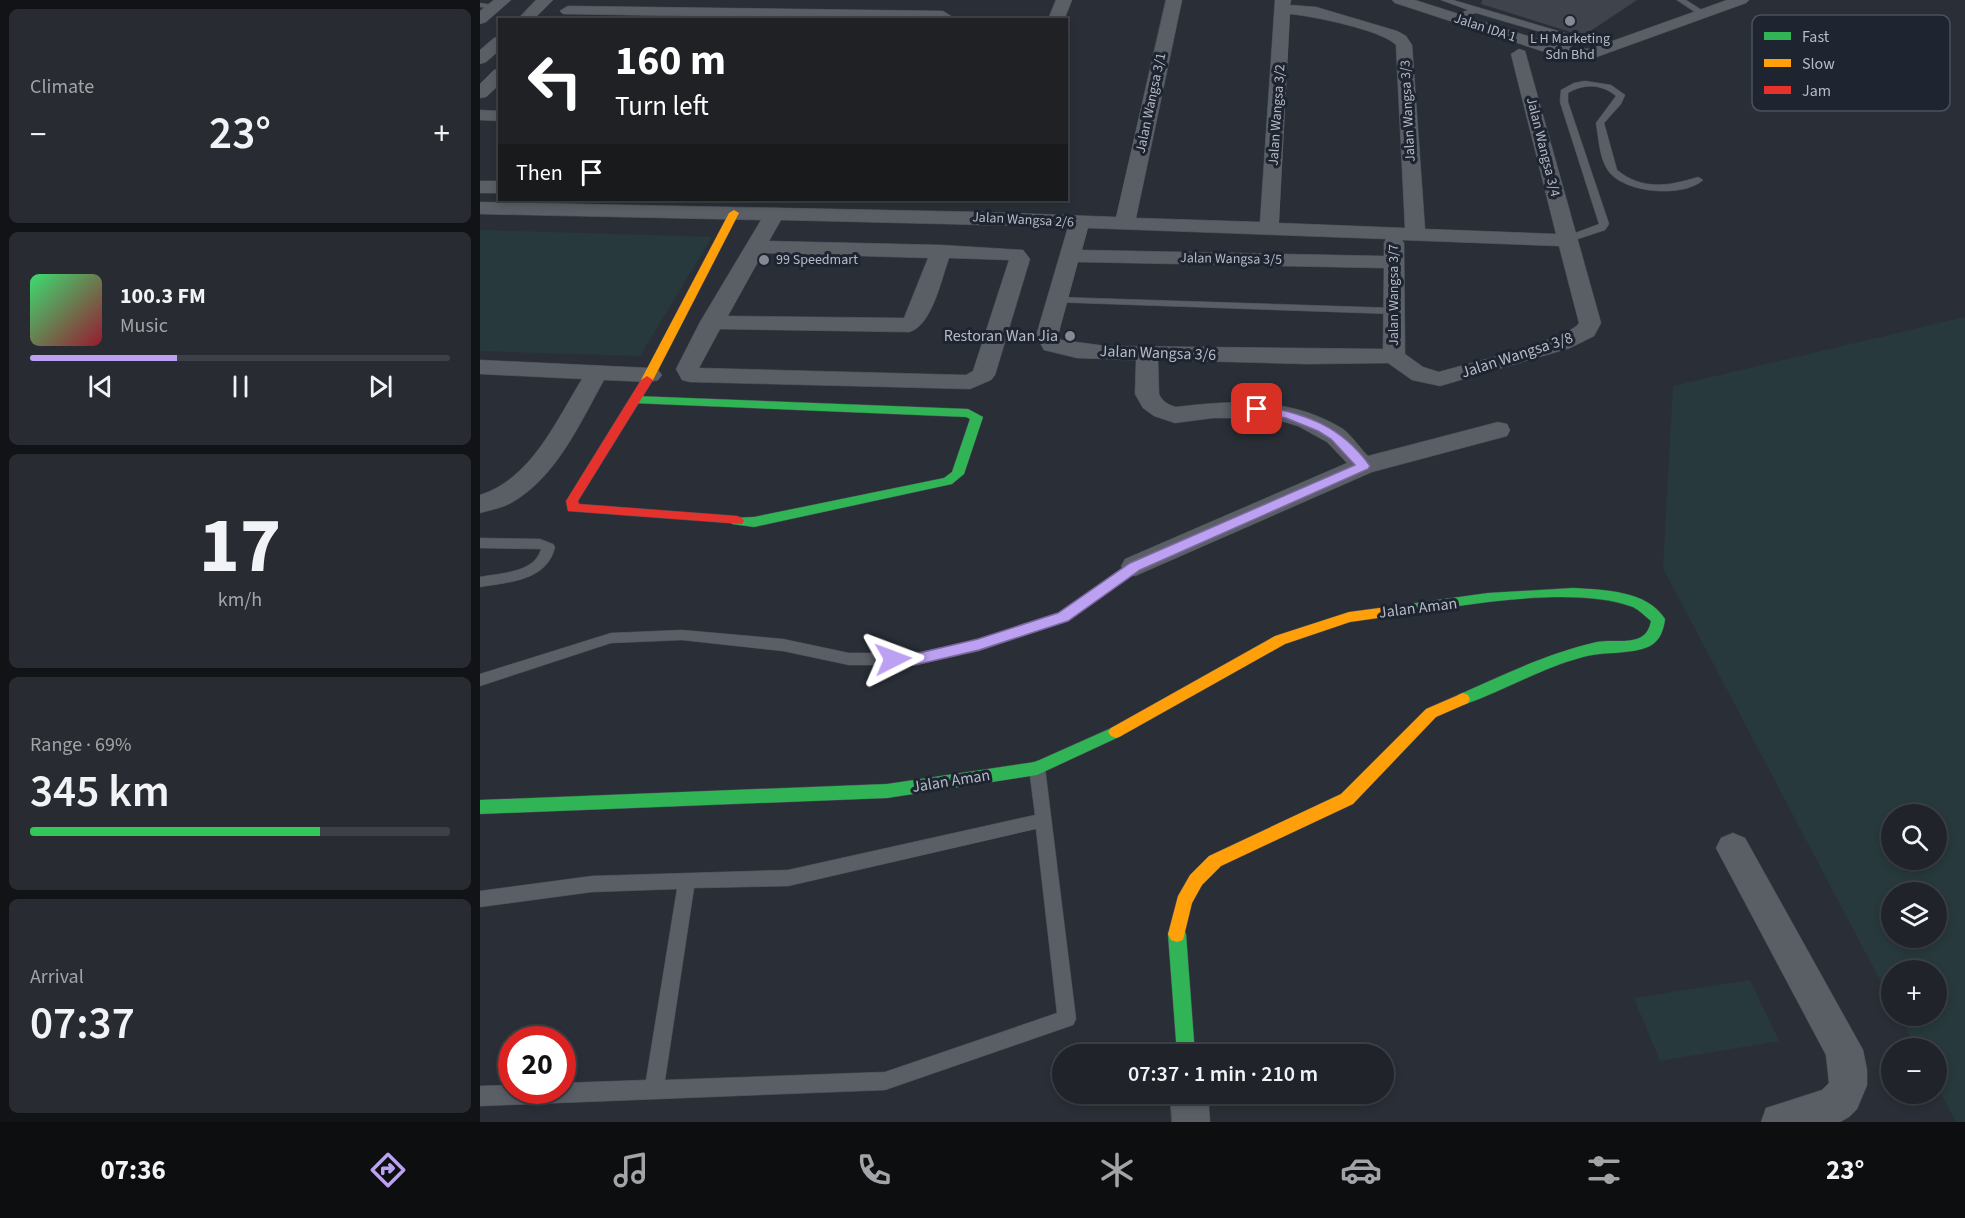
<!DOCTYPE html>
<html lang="en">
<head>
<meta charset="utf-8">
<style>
  body { margin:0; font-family:"Source Sans 3",sans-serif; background:#282b31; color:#f1f3f6; height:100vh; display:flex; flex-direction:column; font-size:22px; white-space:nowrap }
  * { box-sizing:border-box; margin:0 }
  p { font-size:20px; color:#a2a4a8 }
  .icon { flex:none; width:33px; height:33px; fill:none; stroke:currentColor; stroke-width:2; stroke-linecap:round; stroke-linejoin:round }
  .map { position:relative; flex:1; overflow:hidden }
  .drawer { display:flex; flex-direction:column; gap:9px; padding:9px; background:#121317; width:480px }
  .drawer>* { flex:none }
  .hud { position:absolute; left:18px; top:18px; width:570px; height:183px; border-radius:0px; box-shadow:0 3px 9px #0003,0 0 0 2px #3d4046; background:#202124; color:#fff; overflow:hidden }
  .tools { position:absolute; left:1401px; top:804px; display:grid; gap:12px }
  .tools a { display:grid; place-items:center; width:66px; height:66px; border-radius:50%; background:#202329; box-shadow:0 3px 9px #0003,0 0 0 2px #3d4046; font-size:30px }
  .speed { position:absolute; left:18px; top:1026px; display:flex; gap:12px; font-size:30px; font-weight:700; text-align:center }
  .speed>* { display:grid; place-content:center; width:78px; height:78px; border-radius:50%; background:#202329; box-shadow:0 3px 9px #0003,0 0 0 2px #3d4046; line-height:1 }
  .speed .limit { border:9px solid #d22; background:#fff; color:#111 }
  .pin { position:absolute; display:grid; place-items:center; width:51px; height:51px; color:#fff; margin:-26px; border-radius:12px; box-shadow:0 3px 9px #0006 }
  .me { position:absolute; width:66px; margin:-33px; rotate:87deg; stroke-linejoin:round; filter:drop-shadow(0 0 4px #0008) }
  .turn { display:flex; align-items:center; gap:21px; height:126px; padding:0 18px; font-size:27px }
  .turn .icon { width:78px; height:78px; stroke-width:2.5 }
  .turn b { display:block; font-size:42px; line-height:51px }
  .then { display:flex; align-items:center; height:57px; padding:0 18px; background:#0003; gap:12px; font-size:22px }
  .big { font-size:45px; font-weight:600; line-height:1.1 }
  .drawer .widget { flex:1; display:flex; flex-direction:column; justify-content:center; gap:9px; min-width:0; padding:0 21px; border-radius:9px; background:#282b31 }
  .drawer .dial { align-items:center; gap:0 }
  .dial b { font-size:78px; line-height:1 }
  .song { display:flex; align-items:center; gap:18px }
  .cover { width:72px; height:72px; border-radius:9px; background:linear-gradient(135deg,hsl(140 70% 55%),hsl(350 70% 35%)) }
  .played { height:6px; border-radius:3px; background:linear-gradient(90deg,#bca0f2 35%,#3d4046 35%) }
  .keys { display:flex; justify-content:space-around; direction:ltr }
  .heat { display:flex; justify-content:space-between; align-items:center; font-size:33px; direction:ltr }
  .charge { height:9px; border-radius:4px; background:linear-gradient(90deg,#34c759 69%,#3d4046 0) }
  .trip { position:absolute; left:572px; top:1044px; width:342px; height:60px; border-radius:30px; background:#202329; box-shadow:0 3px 9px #0003,0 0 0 2px #3d4046; font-weight:600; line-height:60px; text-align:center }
  .tabs { display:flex; height:96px; justify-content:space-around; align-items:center; background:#0d0e10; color:#a2a4a8 }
  .tabs .icon { width:42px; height:42px }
  .tabs .selected { color:#bca0f2 }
  .tabs b { font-size:27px; color:#f1f3f6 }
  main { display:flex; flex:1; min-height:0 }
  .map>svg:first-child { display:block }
  .green { fill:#27393c; fill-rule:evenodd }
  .building { fill:#3f434b }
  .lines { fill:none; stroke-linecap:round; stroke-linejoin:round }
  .lane-casing { stroke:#484c54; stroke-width:1 }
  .street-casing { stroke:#484c54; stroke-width:1 }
  .fast-casing { stroke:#484c54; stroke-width:1 }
  .slow-casing { stroke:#484c54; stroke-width:1 }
  .jam-casing { stroke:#484c54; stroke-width:1 }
  .lane { fill:#5a5e65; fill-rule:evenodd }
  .street { fill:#5a5e65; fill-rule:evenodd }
  .fast { fill:#30b455; fill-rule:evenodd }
  .slow { fill:#ff9f0a; fill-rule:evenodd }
  .jam { fill:#e5322d; fill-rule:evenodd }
  .route { fill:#bca0f2; stroke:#7a689d; stroke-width:1.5 }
  .poi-dot { fill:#848a95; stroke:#1e2531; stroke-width:2 }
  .labels { text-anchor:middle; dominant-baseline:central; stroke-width:6; stroke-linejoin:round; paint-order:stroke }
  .far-street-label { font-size:14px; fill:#b5bbc7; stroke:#1e2531 }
  .far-poi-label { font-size:14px; fill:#b5bbc7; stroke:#1e2531 }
  .poi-label { font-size:16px; fill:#b5bbc7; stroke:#1e2531; text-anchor:end }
  .street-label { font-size:16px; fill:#b5bbc7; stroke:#1e2531 }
  .key { fill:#1e2531; stroke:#4b525e; stroke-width:1.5 }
  .key-label { font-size:16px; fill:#b5bbc7 }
</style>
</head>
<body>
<main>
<section class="drawer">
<div class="widget"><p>Climate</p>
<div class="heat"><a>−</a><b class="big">23°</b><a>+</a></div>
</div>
<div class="widget">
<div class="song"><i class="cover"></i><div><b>100.3 FM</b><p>Music</p></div></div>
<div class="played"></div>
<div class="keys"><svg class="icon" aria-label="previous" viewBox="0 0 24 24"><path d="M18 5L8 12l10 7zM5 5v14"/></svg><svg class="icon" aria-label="pause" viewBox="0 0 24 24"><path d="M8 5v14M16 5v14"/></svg><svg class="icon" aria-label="next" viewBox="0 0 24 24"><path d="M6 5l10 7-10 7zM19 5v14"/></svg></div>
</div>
<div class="widget dial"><b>17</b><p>km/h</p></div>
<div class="widget"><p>Range · 69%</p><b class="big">345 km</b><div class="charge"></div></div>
<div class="widget"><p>Arrival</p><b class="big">07:37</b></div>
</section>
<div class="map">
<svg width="1485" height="1122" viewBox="0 0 1485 1122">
  <rect width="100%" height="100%" fill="#2a2f37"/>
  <g class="green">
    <polygon points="0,230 232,237 160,356 0,351"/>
    <path d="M1485,317V1122H1476L1457,1086L1456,1048H1437L1419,1016H1456V970H1412L1411,1001L1183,568L1193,386ZM1412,814H1456V860H1412ZM1412,892H1456V938H1412Z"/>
    <polygon points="1270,980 1299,1041 1180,1061 1154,998"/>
  </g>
  <polygon class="building" points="1002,0 1157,0 1103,36 1001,4"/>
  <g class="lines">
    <g class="lane-casing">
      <g id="lane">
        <polygon points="961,0 973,0 1095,36 1097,41 1083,54 1077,54 1077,50 1088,40 996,13 973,20 973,16 988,10"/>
        <polygon points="1197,0 1206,0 1228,14 1221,16"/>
        <polygon points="0,3 19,6 15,8 0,7"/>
        <path d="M1105,81L1131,85L1145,95L1141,104L1124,123L1137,170C1163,191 1189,186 1218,177L1223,180C1203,198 1147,193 1130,173C1119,160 1119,138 1116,123L1136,96C1122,84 1104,83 1088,93V102L1129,224L1125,230L1086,243L1081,240L1082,238L1119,224L1080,102L1081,90L1094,83Z"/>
        <polygon points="576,297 914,308 919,311 914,314 572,302 572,298"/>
        <path d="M0,538L60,539L73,544L75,547C67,581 29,582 0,587V577C20,573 55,573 61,549L0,548Z"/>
        <polygon points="655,561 662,566 660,569 588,621 499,651 435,665 369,665 303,651 202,640 131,643 0,686 0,674 131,633 202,630 303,639 369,653 435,653 498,640 578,613"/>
        <path d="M557,761L563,763L565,768L596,1019L593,1025L405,1090L0,1106V1086L32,1085V1090H82V1083L166,1080L197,889L112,892L0,907V891L112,876L308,870L555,815L549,768L551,763ZM556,829L577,1013L405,1072L185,1080L214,888L308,886Z"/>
      </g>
    </g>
    <g class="street-casing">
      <g id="street">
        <polygon points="14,0 31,0 6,22 0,24 0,11"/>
        <polygon points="56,0 73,0 53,20 37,20"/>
        <polygon points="576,0 592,0 584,20 568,20"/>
        <path d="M686,0H702L656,218L780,222L795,0H811L810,5L836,7L917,31L926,36L932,45L945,229L1076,234L1031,54L1039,49L1045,51L1121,323L1114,336L1090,348L960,386L932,380L908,363L827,364L678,360L679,394C682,401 688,405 696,407C754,400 811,397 863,429C872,436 880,448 888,456L1018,422L1027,424L1030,430L1027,436L892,472L655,576L645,573L641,566L645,559L867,463L847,442L818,426L791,418H733L695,423L674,416L663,408L655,394L656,360L597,358L564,350L556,336L588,227L301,220L289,241L461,245L543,250L550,259L515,375L511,380L490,389L210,382L202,380L196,369L220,322L281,220L0,214V202L502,212L636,217ZM810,14C832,16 902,30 916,45L925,228L799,223ZM608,228L906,239L904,243V256L602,250ZM922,240L1079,246L1099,323C1090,339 983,365 959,372L943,367L925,354L924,243ZM283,253L448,258L424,318L248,316ZM469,258L529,260L493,371L486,375L219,368L240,329L429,332C452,326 461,280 469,258ZM598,262L904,268L903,349L626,346L581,340L578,336Z"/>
        <polygon points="912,0 935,0 1082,47 1110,49 1247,0 1269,0 1266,3 1111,59 1074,55 915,3"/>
        <polygon points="88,6 463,11 471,16 468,20 83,14 80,11"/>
        <polygon points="20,36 20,50 6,62 0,64 0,50 14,38"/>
        <polygon points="20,69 20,84 6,97 0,98 0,84 14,70"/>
        <polygon points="0,110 20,111 20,121 0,120"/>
        <rect x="0" y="181" width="20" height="12"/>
        <path d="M0,360L170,368L178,370L182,375L178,380L170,382L124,380C100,423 76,478 31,503C22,508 10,510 0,513V495C51,479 76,421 102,379L0,374Z"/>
        <polygon points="1253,833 1265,838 1383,1050 1387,1070 1387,1085 1377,1109 1369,1117 1360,1122 1281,1122 1286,1108 1342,1090 1349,1083 1346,1055 1236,848 1241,838"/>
        <polygon points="690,1094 728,1094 730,1122 692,1122"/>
      </g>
    </g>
    <g class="fast-casing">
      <g id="fast">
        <polygon points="156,396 488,409 503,417 484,474 472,484 274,527 252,524 250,521 252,518 274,517 464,478 472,472 490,419 486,417 152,403 150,400"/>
        <path d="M1093,588C1123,590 1167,590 1185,619C1184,629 1180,641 1170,646C1152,655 1124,651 1103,657C1061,668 1024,691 983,705L978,703L976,699L978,695C1023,675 1068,653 1117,642C1137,638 1166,649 1171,621C1165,616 1159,610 1153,607C1090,584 973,607 907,617L902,616L900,612L902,608L907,607L1008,593Z"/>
        <polygon points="636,726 641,728 644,732 641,736 557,775 407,798 0,814 0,800 407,784 555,762"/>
        <polygon points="697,926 703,928 706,934 715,1054 697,1054 688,934 691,928"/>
      </g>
    </g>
    <g class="slow-casing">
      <g id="slow">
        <polygon points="254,210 259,213 173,380 167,384 163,383 161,380 249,213"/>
        <polygon points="907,607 912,608 914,612 912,616 870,622 805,644 641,736 636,738 631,736 628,732 631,728 795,636 869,612"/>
        <polygon points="983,693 988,695 990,699 988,703 956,717 873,804 741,866 722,885 712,903 703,940 697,942 691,940 688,934 698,896 710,875 729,856 861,794 946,709"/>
      </g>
    </g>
    <g class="jam-casing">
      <polygon id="jam" points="167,376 173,380 98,501 99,504 257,516 262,518 264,521 262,524 88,511 86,501 161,380"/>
    </g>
    <use href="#lane" class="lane"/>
    <use href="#street" class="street"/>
    <use href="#fast" class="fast"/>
    <use href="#slow" class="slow"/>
    <use href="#jam" class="jam"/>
  </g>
  <path class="route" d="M777,405C824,413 861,425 890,466L888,469L660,570L588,621L499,650L435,665L408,663L406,659L408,655L435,654L498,639L578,613L650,563L875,465L851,439L838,431L806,418L773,412L771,409Z"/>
  <g class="poi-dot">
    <circle cx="1090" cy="21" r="6"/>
    <circle cx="284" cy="260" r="6"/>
    <circle cx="590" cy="336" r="6"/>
  </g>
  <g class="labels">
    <g class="far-street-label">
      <text transform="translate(1005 28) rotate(18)">Jalan IDA 1</text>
      <text transform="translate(671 103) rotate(-78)">Jalan Wangsa 3/1</text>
      <text transform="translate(928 111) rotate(-93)">Jalan Wangsa 3/3</text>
      <text transform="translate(797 115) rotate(-86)">Jalan Wangsa 3/2</text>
      <text transform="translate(1063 147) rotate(76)">Jalan Wangsa 3/4</text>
      <text transform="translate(543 220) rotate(3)">Jalan Wangsa 2/6</text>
      <text transform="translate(751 259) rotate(1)">Jalan Wangsa 3/5</text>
      <text transform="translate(914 295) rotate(-90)">Jalan Wangsa 3/7</text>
    </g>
    <g class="far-poi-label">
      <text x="1090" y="39">L H Marketing<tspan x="1090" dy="16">Sdn Bhd</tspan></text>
      <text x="296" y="260" text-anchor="start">99 Speedmart</text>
    </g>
    <g class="poi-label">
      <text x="578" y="336">Restoran Wan Jia</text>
    </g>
    <g class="street-label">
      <text transform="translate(678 353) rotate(2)">Jalan Wangsa 3/6</text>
      <text transform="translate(1037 355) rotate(-18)">Jalan Wangsa 3/8</text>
      <text transform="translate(938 608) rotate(-7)">Jalan Aman</text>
      <text transform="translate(471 781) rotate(-9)">Jalan Aman</text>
    </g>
  </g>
  <rect x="1272" y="15" width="198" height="96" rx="9" class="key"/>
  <rect x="1284" y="32" width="27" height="8" fill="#30b455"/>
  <rect x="1284" y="59" width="27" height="8" fill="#ff9f0a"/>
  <rect x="1284" y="86" width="27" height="8" fill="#e5322d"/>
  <g class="key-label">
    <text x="1322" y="42">Fast</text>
    <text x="1322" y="69">Slow</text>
    <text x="1322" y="96">Jam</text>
  </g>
</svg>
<div class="tools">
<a><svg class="icon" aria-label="search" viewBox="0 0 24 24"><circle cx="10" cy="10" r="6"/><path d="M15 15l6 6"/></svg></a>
<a><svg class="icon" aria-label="layers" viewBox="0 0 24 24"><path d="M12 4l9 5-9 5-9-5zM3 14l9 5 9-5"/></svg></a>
<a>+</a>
<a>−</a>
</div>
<div class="speed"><div class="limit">20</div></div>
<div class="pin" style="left:777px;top:409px;background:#d93025"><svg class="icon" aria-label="arrive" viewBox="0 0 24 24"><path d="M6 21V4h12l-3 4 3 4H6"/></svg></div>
<svg class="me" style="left:413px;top:659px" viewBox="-20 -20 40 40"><path d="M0-17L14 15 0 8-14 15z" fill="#bca0f2" stroke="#fff" stroke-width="4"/></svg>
<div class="trip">07:37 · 1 min · 210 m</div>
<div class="hud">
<div class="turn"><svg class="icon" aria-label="left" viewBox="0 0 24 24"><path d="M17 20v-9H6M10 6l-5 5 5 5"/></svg><div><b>160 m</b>Turn left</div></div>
<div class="then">Then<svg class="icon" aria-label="arrive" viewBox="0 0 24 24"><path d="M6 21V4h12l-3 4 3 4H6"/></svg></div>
</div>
</div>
</main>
<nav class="tabs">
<b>07:36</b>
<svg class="icon selected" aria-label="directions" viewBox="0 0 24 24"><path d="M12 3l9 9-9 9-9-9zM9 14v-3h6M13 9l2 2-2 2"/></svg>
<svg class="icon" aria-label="music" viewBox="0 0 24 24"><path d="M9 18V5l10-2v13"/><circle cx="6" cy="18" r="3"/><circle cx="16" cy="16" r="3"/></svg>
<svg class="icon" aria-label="phone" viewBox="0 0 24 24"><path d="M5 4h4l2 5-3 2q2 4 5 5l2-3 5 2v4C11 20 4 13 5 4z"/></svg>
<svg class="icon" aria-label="climate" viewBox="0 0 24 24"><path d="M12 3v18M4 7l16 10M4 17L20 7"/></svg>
<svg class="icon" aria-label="car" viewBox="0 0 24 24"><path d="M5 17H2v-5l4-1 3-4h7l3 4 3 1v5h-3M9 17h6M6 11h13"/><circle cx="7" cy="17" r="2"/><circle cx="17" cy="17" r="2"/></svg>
<svg class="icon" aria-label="filters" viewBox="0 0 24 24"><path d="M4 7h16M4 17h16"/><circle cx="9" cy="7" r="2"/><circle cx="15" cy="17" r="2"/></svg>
<b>23°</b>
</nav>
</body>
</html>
